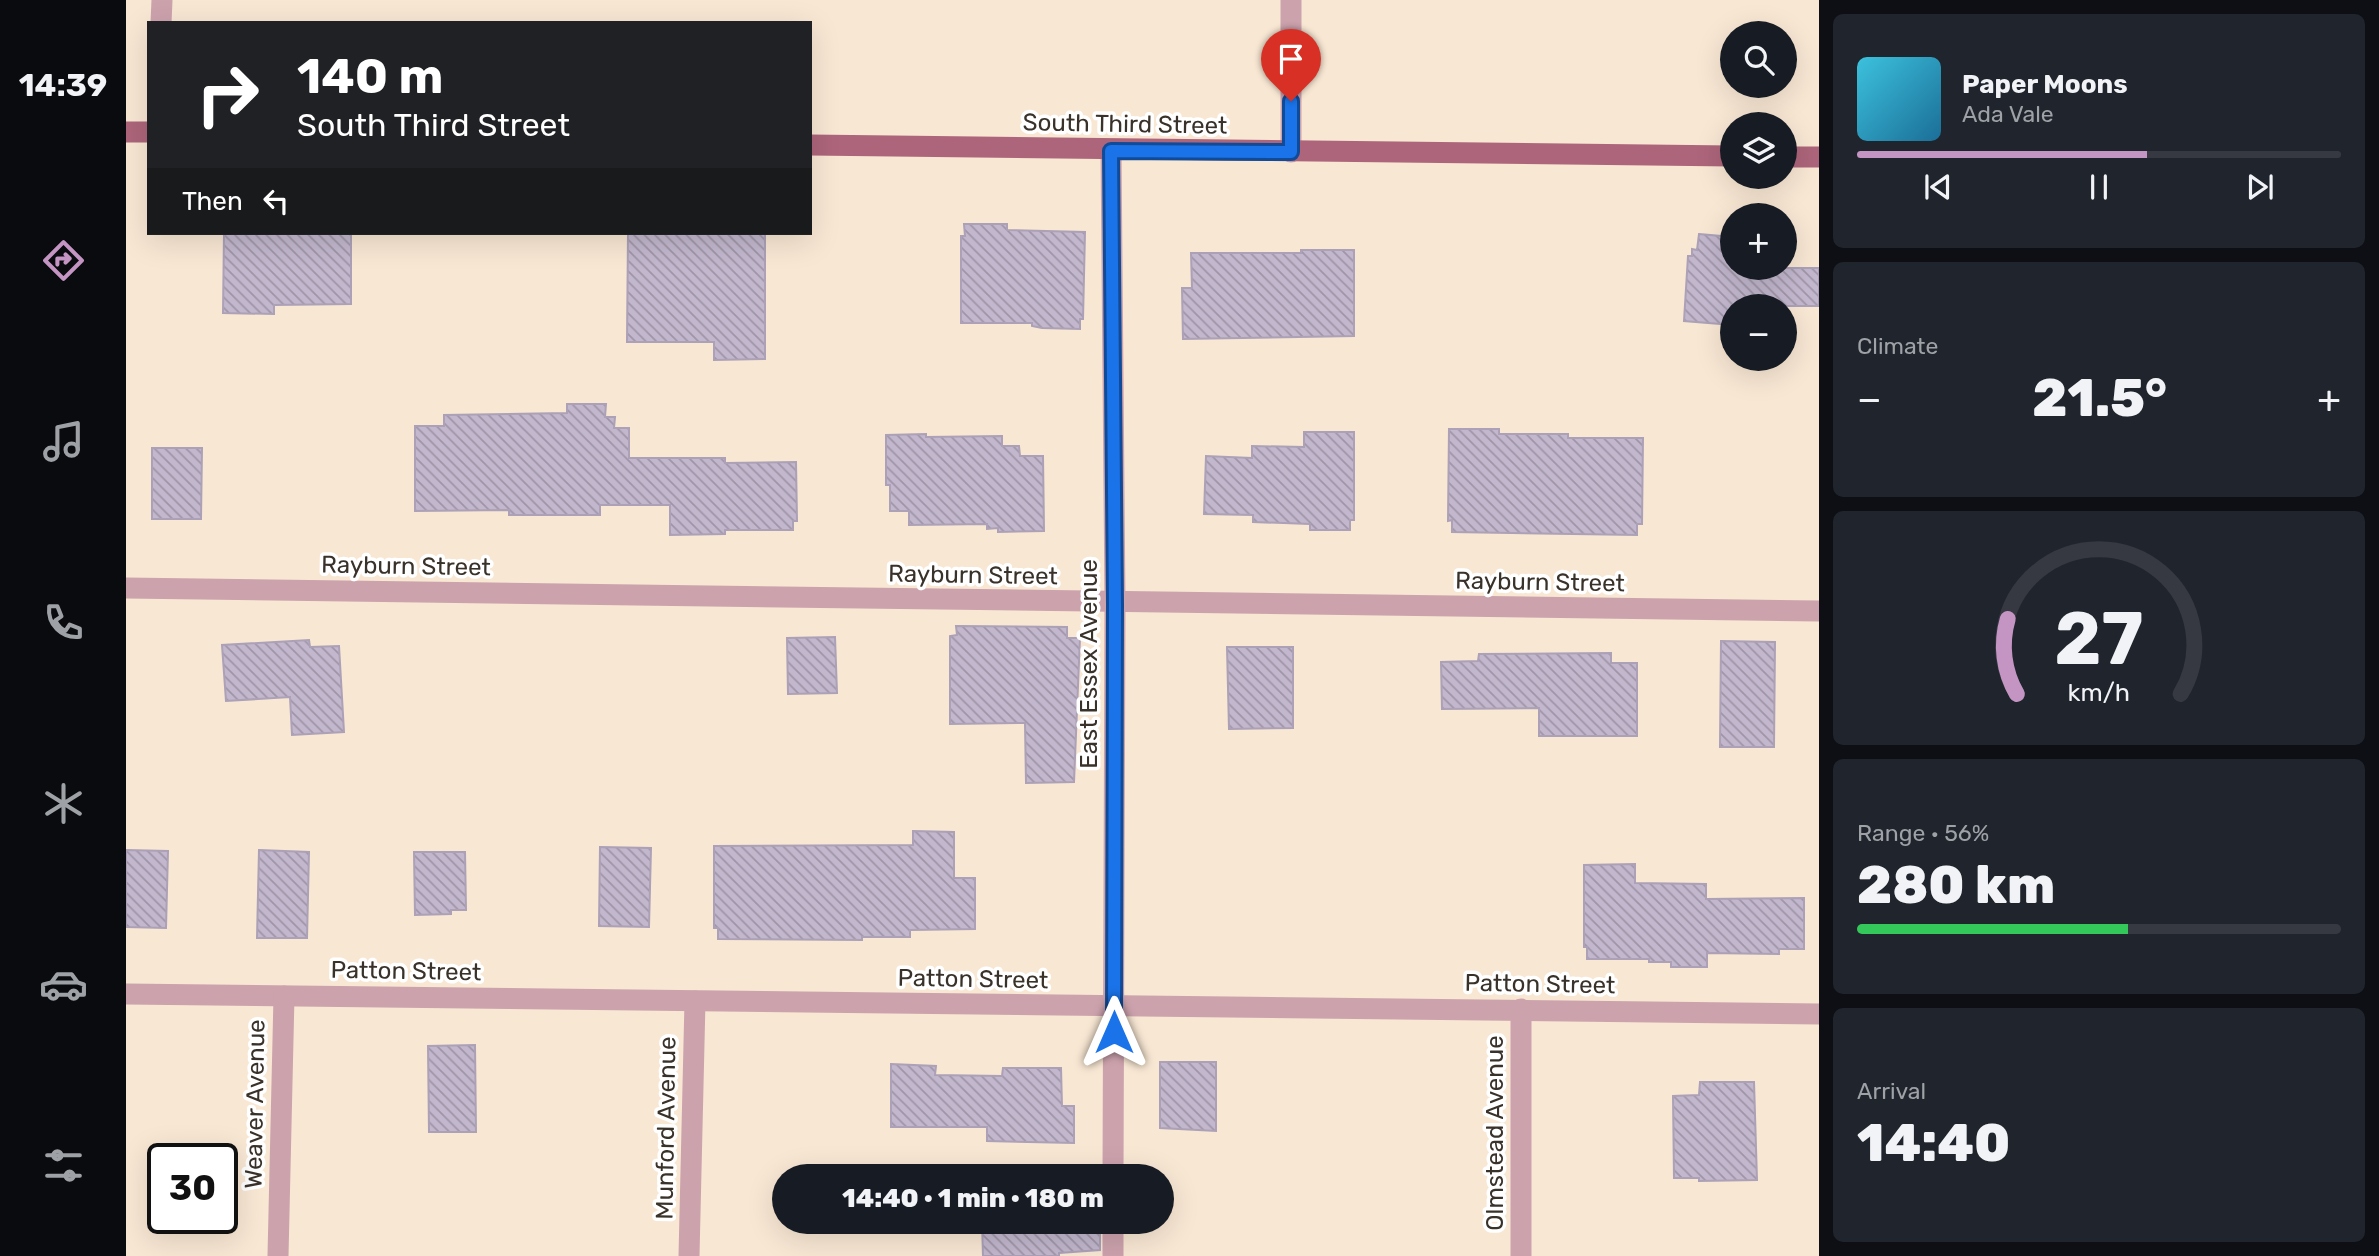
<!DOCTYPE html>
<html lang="en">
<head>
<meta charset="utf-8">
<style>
  body { margin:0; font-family:Rubik,sans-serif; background:#20242c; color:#f1f3f6; height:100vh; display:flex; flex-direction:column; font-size:26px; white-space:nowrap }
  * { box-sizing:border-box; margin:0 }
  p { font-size:23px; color:#9ea1a6 }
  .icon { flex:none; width:38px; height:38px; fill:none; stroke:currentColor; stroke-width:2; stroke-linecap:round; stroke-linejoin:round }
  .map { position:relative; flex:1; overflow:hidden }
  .details { display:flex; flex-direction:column; gap:14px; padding:14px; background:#0d0f14; width:560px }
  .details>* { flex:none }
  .top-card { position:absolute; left:21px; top:21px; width:665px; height:214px; border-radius:0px; box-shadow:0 7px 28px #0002; background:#202124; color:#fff; overflow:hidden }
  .tools { position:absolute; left:1594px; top:21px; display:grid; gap:14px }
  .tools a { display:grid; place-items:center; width:77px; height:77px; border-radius:50%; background:#171b24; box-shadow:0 7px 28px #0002; font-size:35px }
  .speed { position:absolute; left:21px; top:1143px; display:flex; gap:14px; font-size:35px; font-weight:700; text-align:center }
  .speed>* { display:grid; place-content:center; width:91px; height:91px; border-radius:50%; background:#171b24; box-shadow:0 7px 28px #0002; line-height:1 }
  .speed .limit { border:4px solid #111; border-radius:10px; background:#fff; color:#111 }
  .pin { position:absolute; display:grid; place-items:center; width:60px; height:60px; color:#fff; margin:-72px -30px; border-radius:50% 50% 50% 0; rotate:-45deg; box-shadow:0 0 7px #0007 }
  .pin .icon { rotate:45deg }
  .me { position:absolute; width:77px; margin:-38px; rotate:0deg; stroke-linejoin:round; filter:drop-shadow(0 0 5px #0008) }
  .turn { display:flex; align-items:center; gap:24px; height:147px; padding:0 35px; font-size:32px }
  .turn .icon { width:91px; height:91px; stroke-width:2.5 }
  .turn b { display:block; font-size:49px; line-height:60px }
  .then { display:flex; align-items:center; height:66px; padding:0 35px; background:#0003; gap:14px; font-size:26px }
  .big { font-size:52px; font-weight:800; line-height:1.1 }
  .details .tile { flex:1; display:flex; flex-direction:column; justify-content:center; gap:10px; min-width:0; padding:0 24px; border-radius:10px; background:#20242c }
  .details .dial { align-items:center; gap:0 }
  .dial svg { height:182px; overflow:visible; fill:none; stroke:#363941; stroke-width:7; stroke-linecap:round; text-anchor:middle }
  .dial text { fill:#f1f3f6; stroke:none }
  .song { display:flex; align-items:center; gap:21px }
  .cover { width:84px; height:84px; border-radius:10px; background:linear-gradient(135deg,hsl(190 70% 55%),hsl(200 70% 35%)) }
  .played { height:7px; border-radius:4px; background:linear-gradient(90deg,#c494c3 60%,#363941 60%) }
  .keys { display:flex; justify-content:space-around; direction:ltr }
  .heat { display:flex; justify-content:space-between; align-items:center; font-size:38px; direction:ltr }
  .charge { height:10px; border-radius:5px; background:linear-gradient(90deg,#34c759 56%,#363941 0) }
  .trip { position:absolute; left:646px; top:1164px; width:402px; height:70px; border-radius:35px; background:#171b24; box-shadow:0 7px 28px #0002; font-weight:800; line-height:70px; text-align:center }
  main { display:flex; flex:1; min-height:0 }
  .menu { display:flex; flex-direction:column; width:126px; justify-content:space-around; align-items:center; background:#090b0e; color:#9ea1a6 }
  .menu .icon { width:49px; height:49px }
  .menu .current { color:#c494c3 }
  .menu b { font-size:32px; color:#f1f3f6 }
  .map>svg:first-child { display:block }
  .building { fill:url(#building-back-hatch); stroke:#aca1b7; stroke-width:2 }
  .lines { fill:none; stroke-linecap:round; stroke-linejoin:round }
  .lane { stroke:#cca2ad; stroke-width:21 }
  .street { stroke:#cca2ad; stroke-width:21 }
  .primary { stroke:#ad657b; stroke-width:21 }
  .route-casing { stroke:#114b97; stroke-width:18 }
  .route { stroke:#1a73e8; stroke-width:12 }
  .labels { text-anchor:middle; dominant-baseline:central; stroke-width:7; stroke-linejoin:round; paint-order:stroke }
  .street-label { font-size:24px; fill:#39322a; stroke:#fff }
</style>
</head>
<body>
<main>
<nav class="menu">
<b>14:39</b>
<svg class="icon current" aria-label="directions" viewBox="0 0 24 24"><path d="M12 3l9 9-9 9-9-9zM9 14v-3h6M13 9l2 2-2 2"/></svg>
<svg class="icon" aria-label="music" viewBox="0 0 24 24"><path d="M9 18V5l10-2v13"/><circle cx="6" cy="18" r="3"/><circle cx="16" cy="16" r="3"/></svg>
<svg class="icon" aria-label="phone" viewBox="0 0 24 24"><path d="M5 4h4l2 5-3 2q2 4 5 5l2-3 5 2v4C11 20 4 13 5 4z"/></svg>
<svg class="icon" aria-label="climate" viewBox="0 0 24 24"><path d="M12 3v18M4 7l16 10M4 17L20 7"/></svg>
<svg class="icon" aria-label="car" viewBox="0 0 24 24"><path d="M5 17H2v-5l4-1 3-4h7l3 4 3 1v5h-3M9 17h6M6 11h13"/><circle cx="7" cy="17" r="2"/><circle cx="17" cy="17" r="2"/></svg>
<svg class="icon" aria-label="filters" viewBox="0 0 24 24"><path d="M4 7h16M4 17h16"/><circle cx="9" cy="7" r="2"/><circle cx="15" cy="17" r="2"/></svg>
</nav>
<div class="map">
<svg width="1693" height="1256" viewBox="0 0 1693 1256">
  <defs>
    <pattern id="building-back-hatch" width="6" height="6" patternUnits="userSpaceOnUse" patternTransform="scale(1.75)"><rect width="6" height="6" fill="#c2b7cd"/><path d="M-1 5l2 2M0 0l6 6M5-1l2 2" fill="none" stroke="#9f95a7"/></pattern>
  </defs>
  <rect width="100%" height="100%" fill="#f8e7d3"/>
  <g class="building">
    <polygon points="838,224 881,224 881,230 959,232 957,319 954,319 954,329 916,328 906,326 906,323 835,323 835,236 839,236"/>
    <polygon points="98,233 225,233 225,304 148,305 148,314 97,313"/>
    <polygon points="502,233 639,233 639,359 588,360 588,342 501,342"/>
    <polygon points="1573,234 1606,237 1606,268 1693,268 1693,306 1606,306 1606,325 1558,321 1562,256 1566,256 1566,249 1571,250"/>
    <polygon points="1175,250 1228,250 1228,336 1057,339 1056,288 1066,288 1065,253 1175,253"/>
    <polygon points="441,404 480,404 479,417 489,417 488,428 503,428 503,458 599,458 599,463 670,462 671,521 667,521 667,530 599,530 599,534 544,535 544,505 474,505 474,515 383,515 383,510 289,511 289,426 318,426 318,415 441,413"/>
    <polygon points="1323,429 1373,429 1373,434 1442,434 1442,438 1517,438 1516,524 1511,524 1511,535 1326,532 1326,520 1322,521"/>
    <polygon points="1178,432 1228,432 1228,520 1224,520 1224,530 1184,530 1184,524 1127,522 1127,515 1078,514 1080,456 1126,458 1126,446 1178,447"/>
    <polygon points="800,434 800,437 876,436 876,446 893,446 894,456 917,456 918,531 872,532 872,528 861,529 861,524 783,525 783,511 764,511 764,485 760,485 760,435"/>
    <polygon points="26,448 76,448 75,519 26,519"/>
    <polygon points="830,626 941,627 941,638 954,638 948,782 900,783 899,723 824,724 824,636 831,635"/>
    <polygon points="709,637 711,693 662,694 661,638"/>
    <polygon points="183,640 184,647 213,646 218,732 166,735 164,697 100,701 96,645"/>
    <polygon points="1595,641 1649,642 1648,747 1594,747"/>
    <polygon points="1101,647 1167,647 1167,728 1103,729"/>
    <polygon points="1485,653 1485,663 1511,663 1511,736 1413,736 1413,708 1316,709 1315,662 1352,661 1353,654"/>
    <polygon points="787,831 828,832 828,878 849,878 849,929 784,930 784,937 736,937 736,940 592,939 592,928 588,928 588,846 787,845"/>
    <polygon points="474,847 525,848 523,927 473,926"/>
    <polygon points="0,850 42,851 40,928 0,927"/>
    <polygon points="133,850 183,852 181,938 131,938"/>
    <polygon points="288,852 339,852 340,910 325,910 325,914 289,915"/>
    <polygon points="1509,864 1509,883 1580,884 1580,899 1678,898 1678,949 1653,949 1653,954 1581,953 1581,967 1545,967 1545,962 1523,962 1523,959 1461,959 1461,947 1458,947 1458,865"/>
    <polygon points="349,1045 350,1132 303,1132 302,1046"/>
    <polygon points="1034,1062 1090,1062 1090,1131 1034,1128"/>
    <polygon points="765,1064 810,1066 809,1075 876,1076 877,1068 935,1068 936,1106 948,1106 948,1143 861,1141 861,1127 765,1127"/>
    <polygon points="1574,1082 1628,1082 1631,1180 1573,1181 1573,1178 1548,1178 1547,1096 1573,1095"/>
    <polygon points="856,1222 974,1222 974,1250 933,1253 933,1256 857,1256"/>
  </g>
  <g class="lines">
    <polyline class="lane" points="35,23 36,0"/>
    <g class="street">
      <polyline points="1165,0 1165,152"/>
      <polyline points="985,151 989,603 987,1176"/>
      <polyline points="0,588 1693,611"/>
      <polyline points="0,994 1693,1014"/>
      <polyline points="1395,1009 1395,1256"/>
      <polyline points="987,1222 987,1256"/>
      <polyline points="152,1256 158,996"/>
      <polyline points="563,1256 569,1001"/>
    </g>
    <g class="primary">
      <polyline points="0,132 23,132"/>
      <polyline points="684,145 1606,156"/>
      <polyline points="1659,157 1693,157"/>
    </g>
  </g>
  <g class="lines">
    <g class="route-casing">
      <polyline id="route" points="988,1032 989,604 985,151 1165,152 1165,101"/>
    </g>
    <use href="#route" class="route"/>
  </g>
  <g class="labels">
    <g class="street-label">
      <text transform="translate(999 124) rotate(1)">South Third Street</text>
      <text transform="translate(280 566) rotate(1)">Rayburn Street</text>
      <text transform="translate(847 575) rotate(1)">Rayburn Street</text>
      <text transform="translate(1414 582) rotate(1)">Rayburn Street</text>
      <text transform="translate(963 664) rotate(-90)">East Essex Avenue</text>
      <text transform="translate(280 971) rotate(1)">Patton Street</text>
      <text transform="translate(847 979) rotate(1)">Patton Street</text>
      <text transform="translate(1414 984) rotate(1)">Patton Street</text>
      <text transform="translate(129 1104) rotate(-89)">Weaver Avenue</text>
      <text transform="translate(540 1128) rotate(-89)">Munford Avenue</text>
      <text transform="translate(1369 1133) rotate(-90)">Olmstead Avenue</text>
    </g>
  </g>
</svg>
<div class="tools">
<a><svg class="icon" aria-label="search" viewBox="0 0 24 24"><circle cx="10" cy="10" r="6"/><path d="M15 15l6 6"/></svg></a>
<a><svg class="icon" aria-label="layers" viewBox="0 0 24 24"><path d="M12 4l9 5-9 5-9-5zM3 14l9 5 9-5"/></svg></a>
<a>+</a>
<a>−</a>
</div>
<div class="speed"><div class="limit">30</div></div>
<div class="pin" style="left:1165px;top:101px;background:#d93025"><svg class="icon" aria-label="arrive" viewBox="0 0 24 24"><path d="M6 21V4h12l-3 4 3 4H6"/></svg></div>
<svg class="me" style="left:988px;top:1032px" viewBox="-20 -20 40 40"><path d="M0-17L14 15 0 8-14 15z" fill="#1a73e8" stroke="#fff" stroke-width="4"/></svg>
<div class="trip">14:40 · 1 min · 180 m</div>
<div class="top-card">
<div class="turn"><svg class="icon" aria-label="right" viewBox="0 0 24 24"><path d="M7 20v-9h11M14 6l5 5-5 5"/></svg><div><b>140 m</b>South Third Street</div></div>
<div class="then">Then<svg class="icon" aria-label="left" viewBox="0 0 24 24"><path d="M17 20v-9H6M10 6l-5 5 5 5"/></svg></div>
</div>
</div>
<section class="details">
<div class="tile">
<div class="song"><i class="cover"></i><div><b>Paper Moons</b><p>Ada Vale</p></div></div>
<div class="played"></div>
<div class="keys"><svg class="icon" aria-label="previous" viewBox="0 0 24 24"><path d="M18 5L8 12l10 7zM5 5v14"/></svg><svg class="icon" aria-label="pause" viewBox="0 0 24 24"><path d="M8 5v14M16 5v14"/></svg><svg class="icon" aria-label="next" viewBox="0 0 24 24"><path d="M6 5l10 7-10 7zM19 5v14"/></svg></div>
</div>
<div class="tile"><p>Climate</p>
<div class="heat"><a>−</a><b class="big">21.5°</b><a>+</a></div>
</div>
<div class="tile dial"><svg viewBox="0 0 100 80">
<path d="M14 69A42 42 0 1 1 86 69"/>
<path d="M14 69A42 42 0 0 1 10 36" stroke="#c494c3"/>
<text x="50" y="56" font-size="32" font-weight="700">27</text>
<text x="50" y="72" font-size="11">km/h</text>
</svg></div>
<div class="tile"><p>Range · 56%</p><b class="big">280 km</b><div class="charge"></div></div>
<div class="tile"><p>Arrival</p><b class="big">14:40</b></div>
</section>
</main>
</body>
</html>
